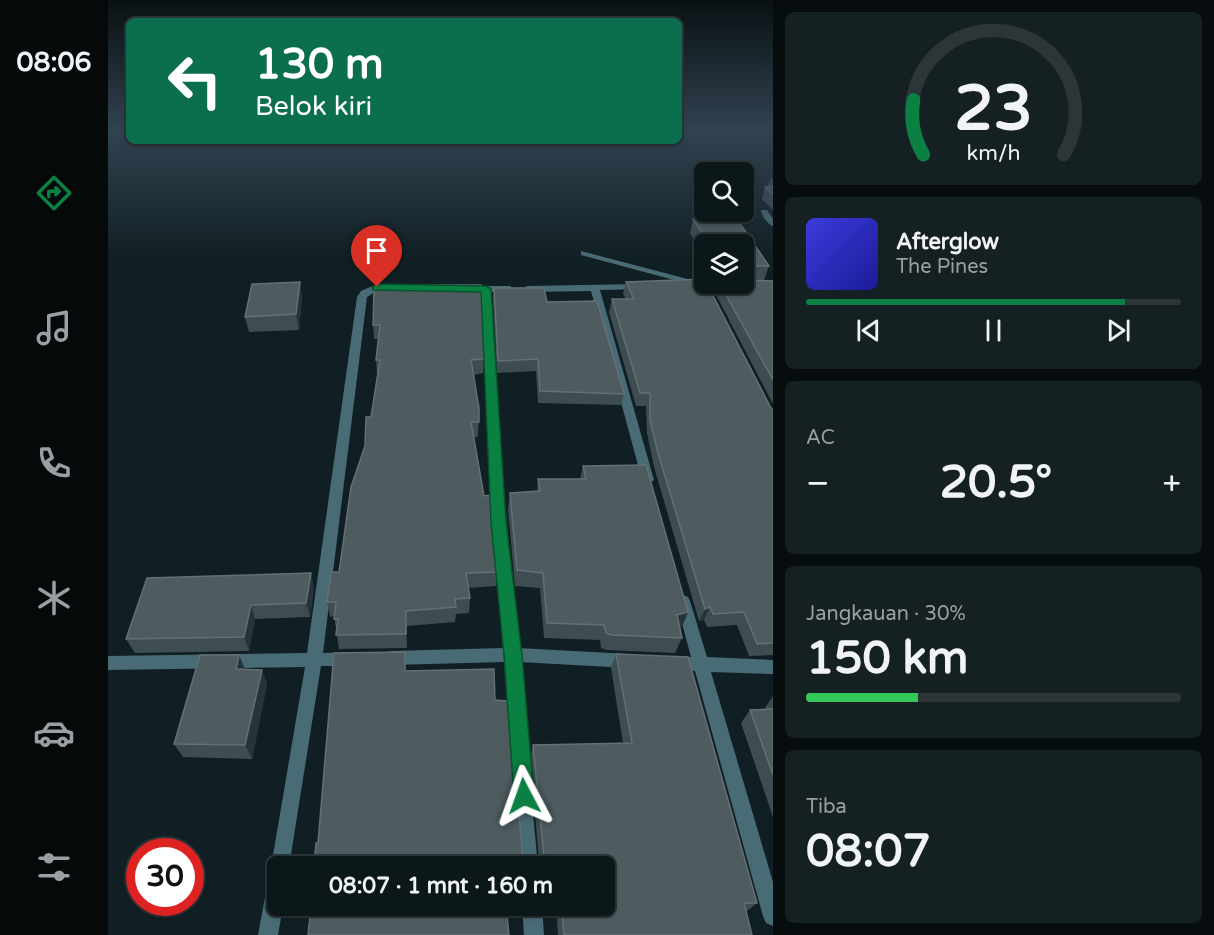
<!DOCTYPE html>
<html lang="id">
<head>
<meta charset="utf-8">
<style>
  body { margin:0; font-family:"Varela Round",sans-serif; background:#152023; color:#f1f3f6; height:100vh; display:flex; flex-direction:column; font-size:22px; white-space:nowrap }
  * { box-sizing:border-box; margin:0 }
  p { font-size:20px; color:#9a9fa2 }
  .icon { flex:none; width:33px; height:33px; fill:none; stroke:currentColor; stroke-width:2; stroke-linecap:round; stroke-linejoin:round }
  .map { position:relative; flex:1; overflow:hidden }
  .sheet { display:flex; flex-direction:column; gap:12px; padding:12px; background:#070d0e; width:441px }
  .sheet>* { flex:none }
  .guide { position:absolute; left:18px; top:18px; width:556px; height:126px; border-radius:9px; box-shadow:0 2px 4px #0004,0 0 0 2px #2c3639; background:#0b6e4f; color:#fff; overflow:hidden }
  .tools { position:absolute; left:586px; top:162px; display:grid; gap:12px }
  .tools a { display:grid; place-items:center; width:60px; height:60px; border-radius:9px; background:#0c171a; box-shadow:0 2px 4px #0004,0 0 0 2px #2c3639; font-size:30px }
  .speed { position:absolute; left:18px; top:838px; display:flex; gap:12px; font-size:30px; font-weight:700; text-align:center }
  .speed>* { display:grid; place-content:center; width:78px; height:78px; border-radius:50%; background:#0c171a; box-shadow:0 2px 4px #0004,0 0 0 2px #2c3639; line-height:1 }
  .speed .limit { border:9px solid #d22; background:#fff; color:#111 }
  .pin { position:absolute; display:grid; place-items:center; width:51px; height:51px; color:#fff; margin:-62px -26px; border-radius:50% 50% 50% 0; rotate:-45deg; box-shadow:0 0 6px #0007 }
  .pin .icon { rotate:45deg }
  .me { position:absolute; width:66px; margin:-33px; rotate:356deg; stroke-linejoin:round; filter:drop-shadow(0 0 4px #0008) }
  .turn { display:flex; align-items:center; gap:21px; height:126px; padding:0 30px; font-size:27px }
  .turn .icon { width:78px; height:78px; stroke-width:2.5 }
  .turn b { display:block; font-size:42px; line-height:51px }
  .big { font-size:45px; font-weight:700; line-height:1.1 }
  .sheet .widget { flex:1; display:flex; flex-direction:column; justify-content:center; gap:9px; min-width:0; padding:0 21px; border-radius:9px; background:#152023 }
  .sheet .dial { align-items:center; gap:0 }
  .dial svg { height:156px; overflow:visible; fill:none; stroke:#2c3639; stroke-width:7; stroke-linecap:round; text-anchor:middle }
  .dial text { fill:#f1f3f6; stroke:none }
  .song { display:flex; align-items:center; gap:18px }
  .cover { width:72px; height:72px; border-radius:9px; background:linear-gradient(135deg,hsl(240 70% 55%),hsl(240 70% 35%)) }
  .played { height:6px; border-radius:3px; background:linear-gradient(90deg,#0b8043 85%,#2c3639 85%) }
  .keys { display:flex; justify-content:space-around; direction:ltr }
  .heat { display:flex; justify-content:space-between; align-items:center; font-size:33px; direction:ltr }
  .charge { height:9px; border-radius:4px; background:linear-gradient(90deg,#34c759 30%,#2c3639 0) }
  .trip { position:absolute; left:159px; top:856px; width:348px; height:60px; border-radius:9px; background:#0c171a; box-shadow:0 2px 4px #0004,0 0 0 2px #2c3639; font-weight:700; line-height:60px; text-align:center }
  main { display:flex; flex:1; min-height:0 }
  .tab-bar { display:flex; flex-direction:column; width:108px; justify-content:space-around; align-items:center; background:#05090a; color:#9a9fa2 }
  .tab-bar .icon { width:42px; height:42px }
  .tab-bar .active { color:#0b8043 }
  .tab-bar b { font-size:27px; color:#f1f3f6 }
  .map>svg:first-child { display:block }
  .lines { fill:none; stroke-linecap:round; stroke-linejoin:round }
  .street { fill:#496b75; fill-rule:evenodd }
  .wall { fill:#3d4d51 }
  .shaded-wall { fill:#243438 }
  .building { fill:#4e5c60; stroke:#637074; stroke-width:1.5 }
  .route { fill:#0b8043; stroke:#07532c; stroke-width:1.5 }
</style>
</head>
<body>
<main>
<nav class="tab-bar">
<b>08:06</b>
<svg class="icon active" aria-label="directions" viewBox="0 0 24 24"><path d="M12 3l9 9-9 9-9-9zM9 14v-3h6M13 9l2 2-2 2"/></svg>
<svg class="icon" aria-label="music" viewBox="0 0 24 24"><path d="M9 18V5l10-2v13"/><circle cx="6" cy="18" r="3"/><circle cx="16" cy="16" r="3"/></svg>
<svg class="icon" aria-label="phone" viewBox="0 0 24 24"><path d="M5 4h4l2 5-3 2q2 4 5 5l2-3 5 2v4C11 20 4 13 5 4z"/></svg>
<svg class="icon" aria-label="climate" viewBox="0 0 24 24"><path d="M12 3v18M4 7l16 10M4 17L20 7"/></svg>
<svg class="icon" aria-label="car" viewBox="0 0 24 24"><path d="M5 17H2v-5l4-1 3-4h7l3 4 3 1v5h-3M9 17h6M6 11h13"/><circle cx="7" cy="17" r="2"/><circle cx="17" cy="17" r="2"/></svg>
<svg class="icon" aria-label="filters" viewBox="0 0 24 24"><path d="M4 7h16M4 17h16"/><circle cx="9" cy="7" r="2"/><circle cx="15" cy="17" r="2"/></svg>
</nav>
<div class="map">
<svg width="665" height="935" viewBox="0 0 665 935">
  <rect width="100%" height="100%" fill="#101f23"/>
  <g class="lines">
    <g class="street">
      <path d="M653,210H659L665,219V226C660,225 653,215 653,210Z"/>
      <polygon points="473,251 595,283 625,284 628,286 624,289 584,289 580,286 581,284 473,255"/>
      <polygon points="269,284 336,285 340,288 336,291 270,290 259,297 215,653 242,652 247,654 250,659 247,664 242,666 213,666 181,867 170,867 170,906 175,906 170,935 150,935 160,881 165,873 163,867 197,667 0,670 0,656 199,653 249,297 253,291"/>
      <polygon points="531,284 534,285 534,289 492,290 546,480 540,484 534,480 483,291 419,292 415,289 419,286"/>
      <polygon points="402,286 406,289 405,291 383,292 391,434 410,648 521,654 526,656 529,661 526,666 521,668 411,662 430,867 412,867 396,662 283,665 278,663 275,658 278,653 283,651 395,648 380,434 374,292 356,292 352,289 356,286"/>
      <polygon points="575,595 580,597 582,601 599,657 665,660 665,674 603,672 665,882 665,926 658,923 655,916 587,671 560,668 557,663 560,658 565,656 583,657 568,601 570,597"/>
      <polygon points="414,906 434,906 436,935 416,935"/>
    </g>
  </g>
  <g class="wall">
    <polygon points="662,179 665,179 665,210 654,199 657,187 659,187"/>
    <polygon points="585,219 629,219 661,266 656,280 665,281 665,404 606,291 608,284 636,284 636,244 597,244 597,266 595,261 596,257 582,233"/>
    <polygon points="518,282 665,409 665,655 641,656 629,625 599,627 596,620 591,621 546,467 539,433 538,406 528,406 501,312 504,299 518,299 515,294"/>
    <polygon points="386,288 439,302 516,394 513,405 430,403 428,371 389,373 385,299"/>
    <polygon points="266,290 376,359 375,373 366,375 371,408 370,437 366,437 376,496 390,572 388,586 360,588 362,598 361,613 348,614 347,622 299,626 299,648 231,649 226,616 222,617 219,602 231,572 263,417 269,375 268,360 270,339 266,339 265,325"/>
    <polygon points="194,297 191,330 141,332 137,317"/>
    <polygon points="475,466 574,627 572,627 574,638 567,653 499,650 493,648 492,640 436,638 432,588 407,586 400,509 402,493 429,491 430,479 472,479"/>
    <polygon points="206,588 202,617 147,619 141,651 27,653 18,639"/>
    <polygon points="508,654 649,903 638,912 644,935 450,935 448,906 496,906 496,867 210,843 298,671 387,700 415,859 431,859 422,758 425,745 515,743 503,668"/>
    <polygon points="137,669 154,670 159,684 144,759 75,757 66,744"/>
    <polygon points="665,696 665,817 633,723 642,710 657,709 657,708"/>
  </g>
  <g class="shaded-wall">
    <polygon points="192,282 194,297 191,330 188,314"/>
    <polygon points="203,573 206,588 202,617 198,603"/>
    <polygon points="143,605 147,619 141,651 136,637"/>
    <polygon points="602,607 596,620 591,621 597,609"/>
    <polygon points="298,611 299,626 299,648 298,634"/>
    <polygon points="580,612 574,627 562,630 569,615"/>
    <polygon points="131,655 137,669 128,669"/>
    <polygon points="154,670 159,684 144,759 137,745"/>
  </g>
  <g class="building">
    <polygon points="657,187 665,187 665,195"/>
    <polygon points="585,219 629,219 661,266 636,266 636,244 601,244"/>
    <polygon points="597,279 597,284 599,284 663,408 665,409 665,643 649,644 636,612 605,614 602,607 597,609 550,453 542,420 542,393 532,393 504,299 526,299 518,282"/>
    <polygon points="636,280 665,281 665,380 612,284 636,284"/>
    <polygon points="192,282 188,314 137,317 144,284"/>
    <polygon points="321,285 373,285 376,359 363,360 371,408 371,422 363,422 376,496 384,495 390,572 358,573 362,598 347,599 348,607 298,611 298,634 228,635 230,619 226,619 228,602 219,602 223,572 231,572 243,487 257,446 258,417 263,417 272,360 268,360 272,325 265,325 266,290 321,289"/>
    <polygon points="386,288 436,288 439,302 489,301 516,394 432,391 430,359 390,361"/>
    <polygon points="538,465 580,612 569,615 574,638 504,635 498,633 496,625 439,623 435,573 409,570 402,493 432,491 430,479 478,479 475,466"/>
    <polygon points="203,573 198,603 143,605 136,637 18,639 39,578"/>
    <polygon points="297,652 297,671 386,669 387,700 400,701 415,859 434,859 436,856 425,745 524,743 508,654 580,657 649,903 636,903 644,935 456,935 453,906 496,906 496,867 206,867 208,843 210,843 226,653"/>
    <polygon points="92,655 131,655 128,669 154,670 137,745 66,744"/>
    <polygon points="665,709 665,775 642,710"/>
    <polygon points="203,906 398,906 401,935 200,935"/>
  </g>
  <linearGradient id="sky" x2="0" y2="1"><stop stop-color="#091113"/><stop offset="0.5" stop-color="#314250"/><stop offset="1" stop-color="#314250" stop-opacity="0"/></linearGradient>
  <rect width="665" height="260" fill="url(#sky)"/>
  <polygon class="route" points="269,284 378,286 383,289 398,522 414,655 426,796 423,803 416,806 409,803 406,796 396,655 383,522 373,292 265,290 264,287"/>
</svg>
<div class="tools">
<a><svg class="icon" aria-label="search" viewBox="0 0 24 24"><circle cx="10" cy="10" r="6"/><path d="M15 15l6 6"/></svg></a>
<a><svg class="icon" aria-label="layers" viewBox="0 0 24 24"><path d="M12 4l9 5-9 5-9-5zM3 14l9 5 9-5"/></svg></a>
</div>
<div class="speed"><div class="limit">30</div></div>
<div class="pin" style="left:269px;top:287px;background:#d93025"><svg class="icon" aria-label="arrive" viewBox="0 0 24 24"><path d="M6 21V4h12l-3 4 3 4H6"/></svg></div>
<svg class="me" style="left:416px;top:796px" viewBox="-20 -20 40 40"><path d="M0-17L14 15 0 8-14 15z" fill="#0b8043" stroke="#fff" stroke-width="4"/></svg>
<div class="trip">08:07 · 1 mnt · 160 m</div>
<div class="guide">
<div class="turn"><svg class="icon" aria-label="left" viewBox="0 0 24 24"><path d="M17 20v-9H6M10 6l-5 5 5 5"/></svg><div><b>130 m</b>Belok kiri</div></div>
</div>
</div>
<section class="sheet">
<div class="widget dial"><svg viewBox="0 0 100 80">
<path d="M14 69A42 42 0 1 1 86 69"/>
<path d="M14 69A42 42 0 0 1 9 41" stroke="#0b8043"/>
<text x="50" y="56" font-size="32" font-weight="700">23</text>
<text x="50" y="72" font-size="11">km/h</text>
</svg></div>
<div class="widget">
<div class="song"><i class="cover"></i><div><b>Afterglow</b><p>The Pines</p></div></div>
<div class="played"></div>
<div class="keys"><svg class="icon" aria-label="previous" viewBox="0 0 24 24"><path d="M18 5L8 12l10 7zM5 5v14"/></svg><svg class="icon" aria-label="pause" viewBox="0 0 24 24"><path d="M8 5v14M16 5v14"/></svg><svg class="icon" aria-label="next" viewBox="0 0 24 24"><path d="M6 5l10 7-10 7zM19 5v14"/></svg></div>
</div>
<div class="widget"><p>AC</p>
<div class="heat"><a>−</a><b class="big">20.5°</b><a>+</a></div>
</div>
<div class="widget"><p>Jangkauan · 30%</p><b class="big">150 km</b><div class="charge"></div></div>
<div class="widget"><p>Tiba</p><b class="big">08:07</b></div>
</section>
</main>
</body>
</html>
